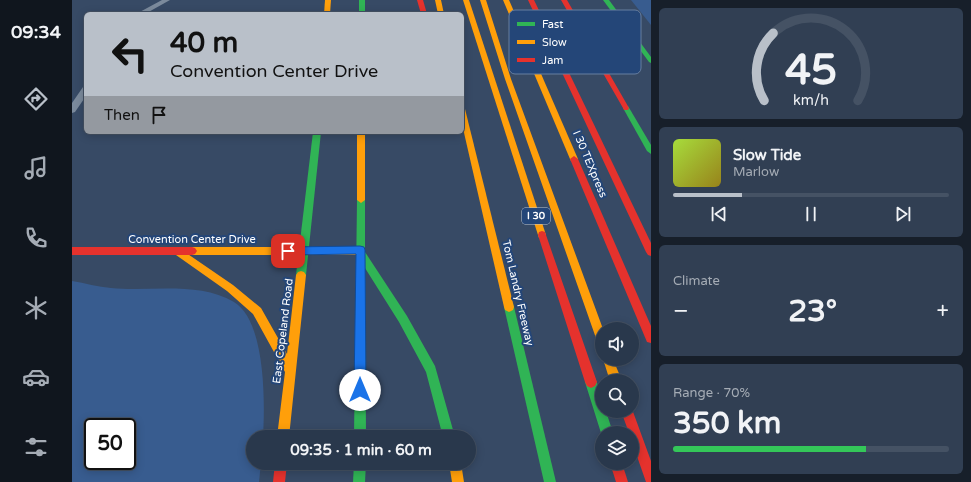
<!DOCTYPE html>
<html lang="en">
<head>
<meta charset="utf-8">
<style>
  body { margin:0; font-family:"Varela Round",sans-serif; background:#313f53; color:#f1f3f6; height:100vh; display:flex; flex-direction:column; font-size:15px; white-space:nowrap }
  * { box-sizing:border-box; margin:0 }
  p { font-size:13px; color:#a5acb5 }
  .icon { flex:none; width:22px; height:22px; fill:none; stroke:currentColor; stroke-width:2; stroke-linecap:round; stroke-linejoin:round }
  .map { position:relative; flex:1; overflow:hidden }
  .drawer { display:flex; flex-direction:column; gap:8px; padding:8px; background:#171f2a; width:320px }
  .drawer>* { flex:none }
  .guide { position:absolute; left:12px; top:12px; width:380px; height:122px; border-radius:6px; box-shadow:0 2px 10px #0003,0 0 0 1px #455264; background:#b9c0c9; color:#111; overflow:hidden }
  .fabs { position:absolute; left:523px; top:322px; display:grid; gap:8px }
  .fabs a { display:grid; place-items:center; width:44px; height:44px; border-radius:50%; background:#29384c; box-shadow:0 2px 10px #0003,0 0 0 1px #455264; font-size:20px }
  .speed { position:absolute; left:12px; top:418px; display:flex; gap:8px; font-size:20px; font-weight:700; text-align:center }
  .speed>* { display:grid; place-content:center; width:52px; height:52px; border-radius:50%; background:#29384c; box-shadow:0 2px 10px #0003,0 0 0 1px #455264; line-height:1 }
  .speed .limit { border:2px solid #111; border-radius:6px; background:#fff; color:#111 }
  .pin { position:absolute; display:grid; place-items:center; width:34px; height:34px; color:#fff; margin:-17px; border-radius:8px; box-shadow:0 2px 6px #0006 }
  .me { position:absolute; width:44px; margin:-22px; rotate:0deg; stroke-linejoin:round; filter:drop-shadow(0 0 3px #0008) }
  .turn { display:flex; align-items:center; gap:14px; height:84px; padding:0 20px; font-size:18px }
  .turn .icon { width:52px; height:52px; stroke-width:2.5 }
  .turn b { display:block; font-size:28px; line-height:34px }
  .then { display:flex; align-items:center; height:38px; padding:0 20px; background:#0003; gap:8px; font-size:15px }
  .big { font-size:30px; font-weight:700; line-height:1.1 }
  .drawer .widget { flex:1; display:flex; flex-direction:column; justify-content:center; gap:6px; min-width:0; padding:0 14px; border-radius:6px; background:#313f53 }
  .drawer .dial { align-items:center; gap:0 }
  .dial svg { height:104px; overflow:visible; fill:none; stroke:#455264; stroke-width:7; stroke-linecap:round; text-anchor:middle }
  .dial text { fill:#f1f3f6; stroke:none }
  .song { display:flex; align-items:center; gap:12px }
  .cover { width:48px; height:48px; border-radius:6px; background:linear-gradient(135deg,hsl(80 70% 55%),hsl(50 70% 35%)) }
  .played { height:4px; border-radius:2px; background:linear-gradient(90deg,#b9c0c9 25%,#455264 25%) }
  .keys { display:flex; justify-content:space-around; direction:ltr }
  .heat { display:flex; justify-content:space-between; align-items:center; font-size:22px; direction:ltr }
  .charge { height:6px; border-radius:3px; background:linear-gradient(90deg,#34c759 70%,#455264 0) }
  .trip { position:absolute; left:174px; top:430px; width:230px; height:40px; border-radius:20px; background:#29384c; box-shadow:0 2px 10px #0003,0 0 0 1px #455264; font-weight:700; line-height:40px; text-align:center }
  main { display:flex; flex:1; min-height:0 }
  .tabs { display:flex; flex-direction:column; width:72px; justify-content:space-around; align-items:center; background:#10161e; color:#a5acb5 }
  .tabs .icon { width:28px; height:28px }
  .tabs .current { color:#b9c0c9 }
  .tabs b { font-size:18px; color:#f1f3f6 }
  .map>svg:first-child { display:block }
  .green { fill:#385c8f; fill-rule:evenodd }
  .lines { fill:none; stroke-linecap:round; stroke-linejoin:round }
  .lane { fill:#7b8a9c; fill-rule:evenodd }
  .fast { fill:#30b455; fill-rule:evenodd }
  .slow { fill:#ff9f0a; fill-rule:evenodd }
  .jam { fill:#e5322d; fill-rule:evenodd }
  .route { fill:#1a73e8; stroke:#114b97 }
  .labels { text-anchor:middle; dominant-baseline:central; stroke-width:4; stroke-linejoin:round; paint-order:stroke }
  .shield { fill:#244678; stroke:#bdc8d6; stroke-width:1 }
  .shield-label { font-size:10px; font-weight:bold; fill:#fff }
  .street-label { font-size:11px; fill:#fff; stroke:#244678 }
  .key { fill:#244678; stroke:#667ea0; stroke-width:1 }
  .key-label { font-size:11px; fill:#fff }
</style>
</head>
<body>
<main>
<nav class="tabs">
<b>09:34</b>
<svg class="icon current" aria-label="directions" viewBox="0 0 24 24"><path d="M12 3l9 9-9 9-9-9zM9 14v-3h6M13 9l2 2-2 2"/></svg>
<svg class="icon" aria-label="music" viewBox="0 0 24 24"><path d="M9 18V5l10-2v13"/><circle cx="6" cy="18" r="3"/><circle cx="16" cy="16" r="3"/></svg>
<svg class="icon" aria-label="phone" viewBox="0 0 24 24"><path d="M5 4h4l2 5-3 2q2 4 5 5l2-3 5 2v4C11 20 4 13 5 4z"/></svg>
<svg class="icon" aria-label="climate" viewBox="0 0 24 24"><path d="M12 3v18M4 7l16 10M4 17L20 7"/></svg>
<svg class="icon" aria-label="car" viewBox="0 0 24 24"><path d="M5 17H2v-5l4-1 3-4h7l3 4 3 1v5h-3M9 17h6M6 11h13"/><circle cx="7" cy="17" r="2"/><circle cx="17" cy="17" r="2"/></svg>
<svg class="icon" aria-label="filters" viewBox="0 0 24 24"><path d="M4 7h16M4 17h16"/><circle cx="9" cy="7" r="2"/><circle cx="15" cy="17" r="2"/></svg>
</nav>
<div class="map">
<svg width="579" height="482" viewBox="0 0 579 482">
  <rect width="100%" height="100%" fill="#374a65"/>
  <g class="green">
    <polygon points="559,0 579,0 579,25"/>
    <path d="M0,281C13,283 26,287 39,288C78,292 126,281 162,302C194,321 193,404 191,437H181V463H189L187,482H0ZM21,427H55V461H21Z"/>
  </g>
  <g class="lines">
    <g class="lane">
      <polygon points="90,0 98,0 73,14 64,14"/>
      <polygon points="14,86 14,96 3,112 0,113 0,103 11,87"/>
    </g>
    <g class="fast">
      <rect x="287" y="0" width="6" height="14"/>
      <polygon points="531,0 537,0 579,57 579,63 577,62"/>
      <polygon points="552,106 556,106 579,145 579,154 575,151 551,108"/>
      <polygon points="241,132 249,132 234,275 232,278 229,279 226,278 224,275"/>
      <polygon points="289,197 293,200 293,252 335,316 363,366 383,437 371,437 354,372 327,322 293,268 294,437 282,437 285,200"/>
      <polygon points="437,302 441,304 442,307 484,482 472,482 432,307 433,304"/>
      <path d="M519,376L523,378C528,389 530,399 530,411H534L541,433H530V435L529,433L513,382L515,378Z"/>
      <polygon points="282,463 294,463 293,482 281,482"/>
    </g>
    <g class="slow">
      <polygon points="253,0 259,0 258,14 252,14"/>
      <polygon points="363,0 369,0 372,14 366,14"/>
      <polygon points="391,0 397,0 474,235 473,238 467,238 466,235"/>
      <polygon points="408,0 414,0 439,79 531,329 530,346 526,345 525,341 433,79"/>
      <polygon points="431,0 437,0 506,159 505,161 499,161 498,159"/>
      <polygon points="390,107 393,109 442,307 441,310 437,312 433,310 432,307 390,124"/>
      <polygon points="285,132 293,132 293,200 289,203 285,200"/>
      <polygon points="120,247 288,247 291,248 293,251 291,254 288,255 120,255 117,254 115,251 117,248"/>
      <polygon points="107,248 161,285 189,308 215,354 224,275 226,272 229,271 232,272 234,275 217,437 205,437 213,372 181,314 155,291 104,255 102,252 104,249"/>
      <polygon points="531,359 541,359 550,381 538,381"/>
      <polygon points="377,463 389,463 392,482 380,482"/>
    </g>
    <g class="jam">
      <polygon points="345,0 351,0 355,14 349,14"/>
      <polygon points="456,0 462,0 579,243 579,256 576,255 574,252"/>
      <polygon points="489,0 495,0 557,108 556,110 552,110 551,108"/>
      <polygon points="502,156 506,159 579,326 579,343 575,342 498,159"/>
      <polygon points="470,231 473,232 474,235 525,382 523,386 519,388 515,386 513,382 466,235 467,232"/>
      <polygon points="0,247 120,247 123,248 125,251 123,254 120,255 0,255"/>
      <polygon points="560,409 579,461 579,482 574,482 560,442 560,433 557,433 549,411 560,411"/>
      <polygon points="203,463 215,463 213,482 201,482"/>
      <polygon points="538,463 550,463 556,482 544,482"/>
    </g>
  </g>
  <polygon class="route" points="288,246 292,247 293,250 294,390 292,394 288,396 284,394 282,390 284,254 216,255 213,254 212,251 213,248 216,247"/>
  <g class="labels">
    <rect class="shield" x="450" y="208" width="28" height="16" rx="3"/>
    <g class="shield-label">
      <text x="464" y="216">I 30</text>
    </g>
    <g class="street-label">
      <text transform="translate(518 164) rotate(67)">I 30 TEXpress</text>
      <text x="120" y="239">Convention Center Drive</text>
      <text transform="translate(446 293) rotate(77)">Tom Landry Freeway</text>
      <text transform="translate(211 331) rotate(-83)">East Copeland Road</text>
    </g>
  </g>
  <rect x="437" y="10" width="132" height="64" rx="6" class="key"/>
  <rect x="445" y="22" width="18" height="4" fill="#30b455"/>
  <rect x="445" y="40" width="18" height="4" fill="#ff9f0a"/>
  <rect x="445" y="58" width="18" height="4" fill="#e5322d"/>
  <g class="key-label">
    <text x="470" y="28">Fast</text>
    <text x="470" y="46">Slow</text>
    <text x="470" y="64">Jam</text>
  </g>
</svg>
<div class="fabs">
<a><svg class="icon" aria-label="sound" viewBox="0 0 24 24"><path d="M4 9h4l5-4v14l-5-4H4zM17 9q2 3 0 6"/></svg></a>
<a><svg class="icon" aria-label="search" viewBox="0 0 24 24"><circle cx="10" cy="10" r="6"/><path d="M15 15l6 6"/></svg></a>
<a><svg class="icon" aria-label="layers" viewBox="0 0 24 24"><path d="M12 4l9 5-9 5-9-5zM3 14l9 5 9-5"/></svg></a>
</div>
<div class="speed"><div class="limit">50</div></div>
<div class="pin" style="left:216px;top:251px;background:#d93025"><svg class="icon" aria-label="arrive" viewBox="0 0 24 24"><path d="M6 21V4h12l-3 4 3 4H6"/></svg></div>
<svg class="me" style="left:288px;top:390px" viewBox="-20 -20 40 40"><circle r="19" fill="#fff"/><path d="M0-13L10 11 0 6-10 11z" fill="#1a73e8"/></svg>
<div class="trip">09:35 · 1 min · 60 m</div>
<div class="guide">
<div class="turn"><svg class="icon" aria-label="left" viewBox="0 0 24 24"><path d="M17 20v-9H6M10 6l-5 5 5 5"/></svg><div><b>40 m</b>Convention Center Drive</div></div>
<div class="then">Then<svg class="icon" aria-label="arrive" viewBox="0 0 24 24"><path d="M6 21V4h12l-3 4 3 4H6"/></svg></div>
</div>
</div>
<section class="drawer">
<div class="widget dial"><svg viewBox="0 0 100 80">
<path d="M14 69A42 42 0 1 1 86 69"/>
<path d="M14 69A42 42 0 0 1 21 17" stroke="#b9c0c9"/>
<text x="50" y="56" font-size="32" font-weight="700">45</text>
<text x="50" y="72" font-size="11">km/h</text>
</svg></div>
<div class="widget">
<div class="song"><i class="cover"></i><div><b>Slow Tide</b><p>Marlow</p></div></div>
<div class="played"></div>
<div class="keys"><svg class="icon" aria-label="previous" viewBox="0 0 24 24"><path d="M18 5L8 12l10 7zM5 5v14"/></svg><svg class="icon" aria-label="pause" viewBox="0 0 24 24"><path d="M8 5v14M16 5v14"/></svg><svg class="icon" aria-label="next" viewBox="0 0 24 24"><path d="M6 5l10 7-10 7zM19 5v14"/></svg></div>
</div>
<div class="widget"><p>Climate</p>
<div class="heat"><a>−</a><b class="big">23°</b><a>+</a></div>
</div>
<div class="widget"><p>Range · 70%</p><b class="big">350 km</b><div class="charge"></div></div>
</section>
</main>
</body>
</html>
